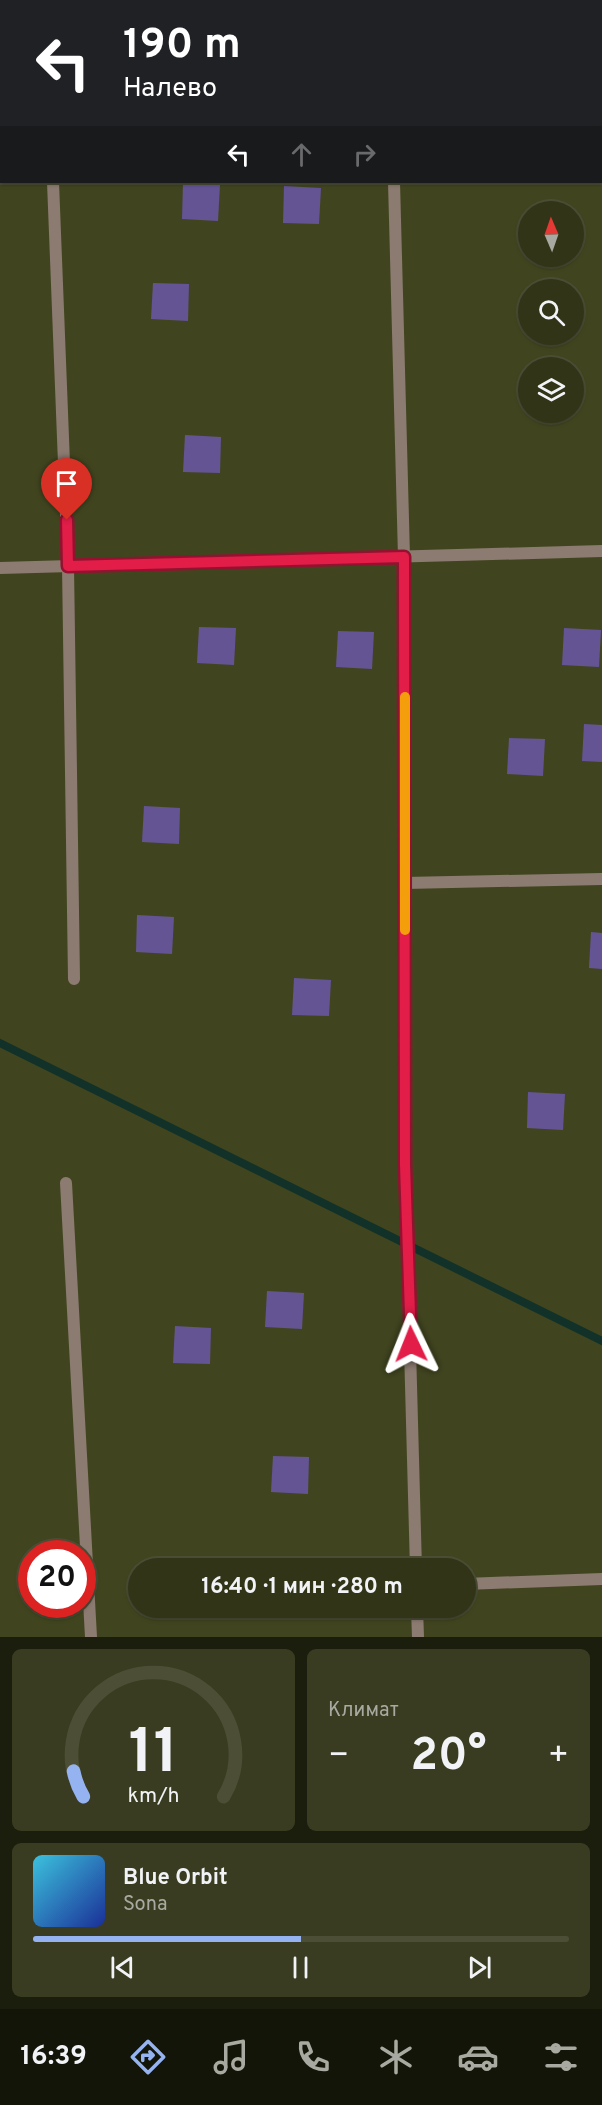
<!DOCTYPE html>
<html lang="ru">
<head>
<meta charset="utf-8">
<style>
  body { margin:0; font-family:Overpass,sans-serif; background:#393c20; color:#f1f3f6; height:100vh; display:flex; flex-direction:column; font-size:22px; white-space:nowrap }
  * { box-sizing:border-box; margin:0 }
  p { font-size:20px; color:#a8aaa1 }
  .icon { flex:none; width:33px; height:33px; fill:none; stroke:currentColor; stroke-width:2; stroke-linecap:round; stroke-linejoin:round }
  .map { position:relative; height:1637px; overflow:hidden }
  .side { display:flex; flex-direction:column; gap:12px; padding:12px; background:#1b1d0d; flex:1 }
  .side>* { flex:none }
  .top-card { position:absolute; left:0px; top:0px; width:603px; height:183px; box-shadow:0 2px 4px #0004,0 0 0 2px #4c4f36; background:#202124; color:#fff; overflow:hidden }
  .needle { width:39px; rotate:358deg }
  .fabs { position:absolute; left:518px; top:201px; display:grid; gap:12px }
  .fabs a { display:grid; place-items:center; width:66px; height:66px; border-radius:50%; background:#313417; box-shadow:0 2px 4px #0004,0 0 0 2px #4c4f36; font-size:30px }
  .speed { position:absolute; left:18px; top:1540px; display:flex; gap:12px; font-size:30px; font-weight:700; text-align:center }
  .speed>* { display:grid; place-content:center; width:78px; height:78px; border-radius:50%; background:#313417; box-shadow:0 2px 4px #0004,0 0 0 2px #4c4f36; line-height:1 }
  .speed .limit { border:9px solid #d22; background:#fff; color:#111 }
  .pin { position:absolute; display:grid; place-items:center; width:51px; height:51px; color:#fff; margin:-62px -26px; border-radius:50% 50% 50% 0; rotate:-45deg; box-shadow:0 0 6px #0007 }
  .pin .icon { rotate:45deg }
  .me { position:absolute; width:66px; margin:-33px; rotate:358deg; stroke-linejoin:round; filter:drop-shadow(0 0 4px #0008) }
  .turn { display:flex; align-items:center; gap:21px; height:126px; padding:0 24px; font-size:27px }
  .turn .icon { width:78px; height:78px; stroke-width:2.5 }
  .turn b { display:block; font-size:42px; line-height:51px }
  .lanes { display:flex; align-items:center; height:57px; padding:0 24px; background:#0003; justify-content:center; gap:30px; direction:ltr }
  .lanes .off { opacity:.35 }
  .big { font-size:45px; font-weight:700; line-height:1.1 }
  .side .widget { flex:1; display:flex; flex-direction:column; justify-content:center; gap:9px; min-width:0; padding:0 21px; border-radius:9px; background:#393c20 }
  .side .dial { align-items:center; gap:0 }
  .dial svg { height:156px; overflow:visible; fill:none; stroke:#4c4f36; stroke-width:7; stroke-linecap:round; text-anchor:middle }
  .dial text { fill:#f1f3f6; stroke:none }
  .song { display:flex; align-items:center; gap:18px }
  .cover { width:72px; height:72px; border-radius:9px; background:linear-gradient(135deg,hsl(190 70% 55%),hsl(230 70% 35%)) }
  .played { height:6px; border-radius:3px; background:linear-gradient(90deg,#95b2f1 50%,#4c4f36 50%) }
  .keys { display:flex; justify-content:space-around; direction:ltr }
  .heat { display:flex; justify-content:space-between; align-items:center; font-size:33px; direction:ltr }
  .side .tiles { flex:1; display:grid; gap:12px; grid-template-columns:1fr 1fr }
  .widget:last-child { grid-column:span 2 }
  .trip { position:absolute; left:128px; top:1558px; width:348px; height:60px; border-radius:30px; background:#313417; box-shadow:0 2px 4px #0004,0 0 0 2px #4c4f36; font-weight:700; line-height:60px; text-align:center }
  .tab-bar { display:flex; height:96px; justify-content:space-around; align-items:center; background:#141509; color:#a8aaa1 }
  .tab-bar .icon { width:42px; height:42px }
  .tab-bar .selected { color:#95b2f1 }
  .tab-bar b { font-size:27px; color:#f1f3f6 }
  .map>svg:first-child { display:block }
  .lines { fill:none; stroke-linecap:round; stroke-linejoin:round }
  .stream { stroke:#123229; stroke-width:8 }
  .building { fill:#645494 }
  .lane { stroke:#8c7b71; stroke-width:12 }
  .route-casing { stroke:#92132f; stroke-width:15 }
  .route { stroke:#e11d48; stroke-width:10 }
  .slow { stroke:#f59e0b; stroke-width:10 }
</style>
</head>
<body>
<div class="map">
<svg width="602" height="1637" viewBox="0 0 602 1637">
  <rect width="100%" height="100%" fill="#41451f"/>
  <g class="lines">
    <polyline class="stream" points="0,1043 602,1341"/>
  </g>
  <g class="building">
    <polygon points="183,183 220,185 218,221 182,219"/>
    <polygon points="284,186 321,188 319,224 283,223"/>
    <polygon points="153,283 189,284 188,321 151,319"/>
    <polygon points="185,435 221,437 220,473 183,472"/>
    <polygon points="199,627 236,628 234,665 197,663"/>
    <polygon points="564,628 601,630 599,667 562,665"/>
    <polygon points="338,631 374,632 372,669 336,667"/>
    <polygon points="584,724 602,725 602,762 582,761"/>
    <polygon points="509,738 545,739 543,776 507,774"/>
    <polygon points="144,806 180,808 179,844 142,842"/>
    <polygon points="137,915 174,917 172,954 136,952"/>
    <polygon points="591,932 602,933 602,969 589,968"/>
    <polygon points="294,978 331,980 329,1016 292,1015"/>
    <polygon points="528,1092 565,1094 563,1130 527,1128"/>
    <polygon points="267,1291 304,1293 302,1329 265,1327"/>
    <polygon points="175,1326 211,1328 210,1364 173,1363"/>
    <polygon points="273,1456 309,1457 308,1494 271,1492"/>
    <polygon points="332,1556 369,1557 368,1569 332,1569"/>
  </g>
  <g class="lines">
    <g class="lane">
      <polyline points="46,0 46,2"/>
      <polyline points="390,0 390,2"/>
      <polyline points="53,182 68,566 74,979"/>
      <polyline points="394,182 404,557 405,1165 416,1569"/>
      <polyline points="0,568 602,551"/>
      <polyline points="405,883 602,879"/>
      <polyline points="66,1183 91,1637"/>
      <polyline points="465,1584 602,1579"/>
      <polyline points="417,1608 418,1637"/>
    </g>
  </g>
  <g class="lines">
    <g class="route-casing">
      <polyline id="route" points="67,520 68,566 404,557 405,1165 411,1344"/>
    </g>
    <use href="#route" class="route"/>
    <polyline class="slow" points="405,697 405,930"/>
  </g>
</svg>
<div class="fabs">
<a><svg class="needle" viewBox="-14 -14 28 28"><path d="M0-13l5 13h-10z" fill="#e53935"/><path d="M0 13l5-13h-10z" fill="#a8aaa1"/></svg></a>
<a><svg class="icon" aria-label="search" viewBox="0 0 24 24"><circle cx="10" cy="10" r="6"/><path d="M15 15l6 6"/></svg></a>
<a><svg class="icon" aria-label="layers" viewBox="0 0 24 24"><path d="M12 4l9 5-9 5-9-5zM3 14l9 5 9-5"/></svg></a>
</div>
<div class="speed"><div class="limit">20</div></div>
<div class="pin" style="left:67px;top:520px;background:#d93025"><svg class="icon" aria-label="arrive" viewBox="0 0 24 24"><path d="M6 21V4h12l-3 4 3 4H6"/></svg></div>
<svg class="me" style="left:411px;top:1344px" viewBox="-20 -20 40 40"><path d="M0-17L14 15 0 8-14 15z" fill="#e11d48" stroke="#fff" stroke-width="4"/></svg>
<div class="trip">16:40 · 1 мин · 280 m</div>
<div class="top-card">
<div class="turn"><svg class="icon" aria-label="left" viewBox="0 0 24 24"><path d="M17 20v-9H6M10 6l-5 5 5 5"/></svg><div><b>190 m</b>Налево</div></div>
<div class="lanes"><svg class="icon" aria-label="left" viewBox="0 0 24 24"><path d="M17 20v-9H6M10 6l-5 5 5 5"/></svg><svg class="icon off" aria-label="ahead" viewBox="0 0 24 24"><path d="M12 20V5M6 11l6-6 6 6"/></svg><svg class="icon off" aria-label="right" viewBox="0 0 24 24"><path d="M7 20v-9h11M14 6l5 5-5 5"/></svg></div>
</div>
</div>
<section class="side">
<div class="tiles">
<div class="widget dial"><svg viewBox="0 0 100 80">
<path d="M14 69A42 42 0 1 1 86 69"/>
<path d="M14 69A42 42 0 0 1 9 56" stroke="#95b2f1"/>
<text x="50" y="56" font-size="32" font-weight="700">11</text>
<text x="50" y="72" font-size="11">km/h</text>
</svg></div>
<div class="widget"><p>Климат</p>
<div class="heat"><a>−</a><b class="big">20°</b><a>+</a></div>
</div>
<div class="widget">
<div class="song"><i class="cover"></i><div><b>Blue Orbit</b><p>Sona</p></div></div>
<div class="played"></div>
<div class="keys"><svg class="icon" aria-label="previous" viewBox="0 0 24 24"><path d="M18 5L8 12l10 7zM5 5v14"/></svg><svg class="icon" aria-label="pause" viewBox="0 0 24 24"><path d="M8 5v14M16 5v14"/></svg><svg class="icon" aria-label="next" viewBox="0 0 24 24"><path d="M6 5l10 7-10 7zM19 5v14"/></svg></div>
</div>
</div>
</section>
<nav class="tab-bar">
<b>16:39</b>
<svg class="icon selected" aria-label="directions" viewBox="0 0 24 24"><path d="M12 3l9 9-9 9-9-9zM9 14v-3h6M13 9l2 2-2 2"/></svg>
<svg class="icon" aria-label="music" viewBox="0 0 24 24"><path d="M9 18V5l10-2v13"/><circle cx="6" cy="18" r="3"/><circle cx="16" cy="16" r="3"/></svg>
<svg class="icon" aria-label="phone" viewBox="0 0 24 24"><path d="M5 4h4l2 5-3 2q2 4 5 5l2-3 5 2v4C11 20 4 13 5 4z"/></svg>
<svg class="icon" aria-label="climate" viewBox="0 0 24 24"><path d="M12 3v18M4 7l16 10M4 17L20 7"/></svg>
<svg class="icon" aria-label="car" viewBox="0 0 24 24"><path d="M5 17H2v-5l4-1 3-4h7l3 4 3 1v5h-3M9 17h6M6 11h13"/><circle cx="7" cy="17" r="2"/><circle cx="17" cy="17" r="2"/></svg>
<svg class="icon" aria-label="filters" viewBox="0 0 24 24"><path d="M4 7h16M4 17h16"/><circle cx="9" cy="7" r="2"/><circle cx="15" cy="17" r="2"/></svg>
</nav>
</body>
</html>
